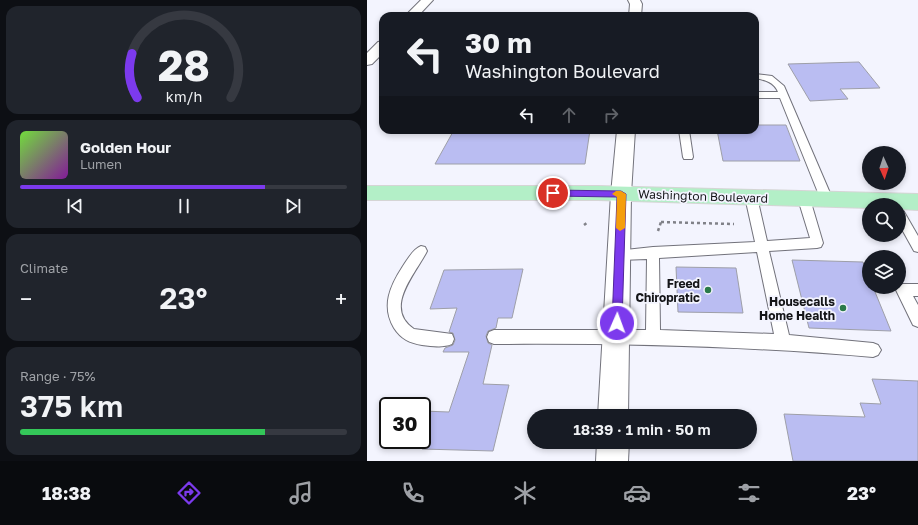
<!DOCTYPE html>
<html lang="en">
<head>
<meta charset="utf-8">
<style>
  body { margin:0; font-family:"Golos Text",sans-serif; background:#20242c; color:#f1f3f6; height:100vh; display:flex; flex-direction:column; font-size:15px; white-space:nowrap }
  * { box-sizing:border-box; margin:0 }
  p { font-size:13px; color:#9ea1a6 }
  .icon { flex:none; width:22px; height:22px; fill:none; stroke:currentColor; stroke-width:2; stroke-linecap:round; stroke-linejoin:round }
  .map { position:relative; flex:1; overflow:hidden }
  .drawer { display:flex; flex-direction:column; gap:6px; padding:6px; background:#0d0f14; width:367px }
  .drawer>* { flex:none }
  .banner { position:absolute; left:12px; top:12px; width:380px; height:122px; border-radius:12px; box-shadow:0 2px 6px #0003; background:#171b24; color:#f1f3f6; overflow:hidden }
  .needle { width:26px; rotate:177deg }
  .controls { position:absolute; left:495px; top:146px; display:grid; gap:8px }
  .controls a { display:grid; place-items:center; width:44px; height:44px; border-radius:50%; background:#171b24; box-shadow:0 2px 6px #0003; font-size:20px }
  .speed { position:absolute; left:12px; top:397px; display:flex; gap:8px; font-size:20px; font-weight:700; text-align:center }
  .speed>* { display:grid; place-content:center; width:52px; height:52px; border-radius:50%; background:#171b24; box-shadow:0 2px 6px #0003; line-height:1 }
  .speed .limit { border:2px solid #111; border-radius:6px; background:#fff; color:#111 }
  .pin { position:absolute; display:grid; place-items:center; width:34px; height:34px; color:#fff; margin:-17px; border:2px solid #fff; border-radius:50%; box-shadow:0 1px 4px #0007 }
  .me { position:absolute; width:44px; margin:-22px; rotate:2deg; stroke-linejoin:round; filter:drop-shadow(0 0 3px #0008) }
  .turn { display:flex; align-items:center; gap:14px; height:84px; padding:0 20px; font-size:18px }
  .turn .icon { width:52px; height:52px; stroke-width:2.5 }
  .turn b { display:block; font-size:28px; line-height:34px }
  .lanes { display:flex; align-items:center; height:38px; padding:0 20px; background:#0003; justify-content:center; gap:20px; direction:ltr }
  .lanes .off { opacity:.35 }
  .big { font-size:30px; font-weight:600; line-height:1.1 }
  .drawer .card { flex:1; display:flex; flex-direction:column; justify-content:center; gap:6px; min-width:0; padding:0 14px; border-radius:12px; background:#20242c }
  .drawer .dial { align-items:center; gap:0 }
  .dial svg { height:104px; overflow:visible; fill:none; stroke:#363941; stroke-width:7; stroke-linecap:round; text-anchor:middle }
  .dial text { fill:#f1f3f6; stroke:none }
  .song { display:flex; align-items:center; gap:12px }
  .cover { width:48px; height:48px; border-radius:6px; background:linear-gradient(135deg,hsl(100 70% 55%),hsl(290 70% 35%)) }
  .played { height:4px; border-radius:2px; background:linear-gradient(90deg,#7c3aed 75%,#363941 75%) }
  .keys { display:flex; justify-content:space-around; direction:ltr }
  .heat { display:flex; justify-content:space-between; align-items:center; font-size:22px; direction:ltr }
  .charge { height:6px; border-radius:3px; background:linear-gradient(90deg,#34c759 75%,#363941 0) }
  .trip { position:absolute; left:160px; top:409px; width:230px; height:40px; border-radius:20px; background:#171b24; box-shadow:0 2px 6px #0003; font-weight:600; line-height:40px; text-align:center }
  .tab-bar { display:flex; height:64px; justify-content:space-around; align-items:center; background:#090b0e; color:#9ea1a6 }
  .tab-bar .icon { width:28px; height:28px }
  .tab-bar .on { color:#7c3aed }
  .tab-bar b { font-size:18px; color:#f1f3f6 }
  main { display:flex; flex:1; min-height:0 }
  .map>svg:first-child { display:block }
  .building { fill:#babdf2; stroke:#9e9fa8 }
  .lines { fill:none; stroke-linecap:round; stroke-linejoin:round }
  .lane-casing { stroke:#72727b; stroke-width:2 }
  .street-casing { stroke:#72727b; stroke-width:2 }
  .primary-casing { stroke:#d5d5d5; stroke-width:2 }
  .path { stroke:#808188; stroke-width:2.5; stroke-dasharray:3 3; stroke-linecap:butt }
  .lane { fill:#fff; fill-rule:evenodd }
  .street { fill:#fff; fill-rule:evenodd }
  .primary { fill:#b3efc7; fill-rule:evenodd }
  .route { fill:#7c3aed; stroke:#51269a }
  .slow { fill:#f59e0b }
  .poi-dot { fill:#2b7a4a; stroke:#f3f4fe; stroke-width:1.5 }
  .labels { text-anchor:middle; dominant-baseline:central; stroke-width:3.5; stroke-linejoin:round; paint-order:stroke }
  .street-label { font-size:12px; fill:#141518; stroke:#f3f4fe }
  .poi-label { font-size:12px; font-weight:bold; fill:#141518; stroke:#f3f4fe; text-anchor:end }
</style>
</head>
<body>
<main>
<section class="drawer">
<div class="card dial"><svg viewBox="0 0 100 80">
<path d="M14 69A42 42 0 1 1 86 69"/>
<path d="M14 69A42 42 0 0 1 10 35" stroke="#7c3aed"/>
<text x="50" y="56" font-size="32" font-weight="700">28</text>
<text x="50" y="72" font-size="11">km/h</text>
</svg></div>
<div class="card">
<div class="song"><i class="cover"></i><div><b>Golden Hour</b><p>Lumen</p></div></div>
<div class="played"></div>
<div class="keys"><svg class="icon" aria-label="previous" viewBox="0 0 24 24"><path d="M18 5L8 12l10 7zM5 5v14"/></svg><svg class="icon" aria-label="pause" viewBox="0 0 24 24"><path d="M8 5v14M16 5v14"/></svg><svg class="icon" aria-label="next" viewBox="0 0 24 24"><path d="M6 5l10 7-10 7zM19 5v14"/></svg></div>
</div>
<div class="card"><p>Climate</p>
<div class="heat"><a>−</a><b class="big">23°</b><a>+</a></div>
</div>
<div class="card"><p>Range · 75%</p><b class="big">375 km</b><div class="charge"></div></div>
</section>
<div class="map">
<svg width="551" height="461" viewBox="0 0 551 461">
  <rect width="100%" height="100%" fill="#f3f4fe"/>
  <g class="building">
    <polygon points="492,62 513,88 473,89 481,99 443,101 421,64"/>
    <polygon points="388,125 419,125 433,161 356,161 350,130 388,130"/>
    <polygon points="87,130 223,130 218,164 68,164"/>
    <polygon points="425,260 496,262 502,277 502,287 506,287 524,331 442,328"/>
    <polygon points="309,267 369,268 376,313 311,312"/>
    <polygon points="156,269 145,318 131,318 129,328 121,331 119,336 121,343 125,345 116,384 142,385 126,451 55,449 55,411 82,412 102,352 76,352 78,348 86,345 88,340 86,333 82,332 90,308 63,309 77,270"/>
    <polygon points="505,379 551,381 551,461 426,461 417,414 498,417 493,403 514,404"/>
  </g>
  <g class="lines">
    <g class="lane-casing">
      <g id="lane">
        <path d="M388,74L405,76L417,86L466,200L464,203H456L454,200L413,98H388V92H411C407,82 398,80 388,78Z"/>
        <polygon points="312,130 322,130 326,157 325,159 317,159 316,157"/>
        <path d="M384,193L390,197L400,241L443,238L431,199L437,195L443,199L456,243L454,247L450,248L402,251L422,335L506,343L511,345L514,350L511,355L506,357C379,346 254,343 127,344L122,342L120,337L122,332L127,330H279L280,259L253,260L249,259L247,255L249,251L286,247L388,242L378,197ZM390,252L407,334L293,330L292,258Z"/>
        <polygon points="532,209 536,210 551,236 551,252 547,251 532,224"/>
        <path d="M54,246L58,247L60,251C50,272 15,308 47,329L85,334L87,339L85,344C76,348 65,346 55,345C43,343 34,339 27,328C14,306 23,286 36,266C41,259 46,249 54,246Z"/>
        <polygon points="536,284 551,284 551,296 546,296 551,305 551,327 546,325 529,290 532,285"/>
      </g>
    </g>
    <g class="street-casing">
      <g id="street">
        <polygon points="54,0 66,0 51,16 38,16"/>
        <polygon points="261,0 273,0 275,4 274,16 262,16 263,4"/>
        <polygon points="16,41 16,53 5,64 0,65 0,53 11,42"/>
        <polygon points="250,130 268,130 264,194 261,416 231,416 244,194"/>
        <polygon points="230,442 262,442 261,461 229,461"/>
      </g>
    </g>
    <g class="primary-casing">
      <polygon id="primary" points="0,186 231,186 551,194 551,210 532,209 532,205 502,205 502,208 231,200 0,200"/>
    </g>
    <g class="path">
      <polyline points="294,222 367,224"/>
      <polyline points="217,225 221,222"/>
      <polyline points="291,231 294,222"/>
    </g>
    <use href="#lane" class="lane"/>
    <use href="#street" class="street"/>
    <use href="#primary" class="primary"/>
  </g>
  <polygon class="route" points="186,190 254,191 259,194 255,323 254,326 250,328 246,326 245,323 250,197 186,196 182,193"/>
  <polygon class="slow" points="254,191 259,194 258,228 253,231 249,228 250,197 245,194 249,191"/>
  <g class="poi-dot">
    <circle cx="341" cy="290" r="4"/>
    <circle cx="476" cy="308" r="4"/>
  </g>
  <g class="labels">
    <g class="street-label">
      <text transform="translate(336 196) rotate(2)">Washington Boulevard</text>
    </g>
    <g class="poi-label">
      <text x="333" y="283">Freed<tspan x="333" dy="14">Chiropratic</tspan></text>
      <text x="468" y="301">Housecalls<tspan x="468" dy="14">Home Health</tspan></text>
    </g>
  </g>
</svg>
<div class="controls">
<a><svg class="needle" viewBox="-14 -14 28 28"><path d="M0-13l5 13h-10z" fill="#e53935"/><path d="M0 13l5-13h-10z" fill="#9ea1a6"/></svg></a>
<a><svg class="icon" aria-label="search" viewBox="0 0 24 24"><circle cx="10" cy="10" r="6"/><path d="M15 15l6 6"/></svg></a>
<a><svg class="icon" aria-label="layers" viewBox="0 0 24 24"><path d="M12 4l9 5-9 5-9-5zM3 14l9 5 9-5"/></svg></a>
</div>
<div class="speed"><div class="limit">30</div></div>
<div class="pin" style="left:186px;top:193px;background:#d93025"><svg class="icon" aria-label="arrive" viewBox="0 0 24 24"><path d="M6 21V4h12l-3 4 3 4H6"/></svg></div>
<svg class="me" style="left:250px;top:323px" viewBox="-20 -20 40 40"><circle r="17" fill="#7c3aed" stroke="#fff" stroke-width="3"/><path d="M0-11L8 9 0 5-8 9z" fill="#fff"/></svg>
<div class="trip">18:39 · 1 min · 50 m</div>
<div class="banner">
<div class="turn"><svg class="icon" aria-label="left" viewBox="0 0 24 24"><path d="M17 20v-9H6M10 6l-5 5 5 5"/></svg><div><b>30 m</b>Washington Boulevard</div></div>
<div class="lanes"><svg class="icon" aria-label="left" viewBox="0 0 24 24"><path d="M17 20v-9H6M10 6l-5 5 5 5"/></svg><svg class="icon off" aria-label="ahead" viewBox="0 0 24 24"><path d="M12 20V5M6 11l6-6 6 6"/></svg><svg class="icon off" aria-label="right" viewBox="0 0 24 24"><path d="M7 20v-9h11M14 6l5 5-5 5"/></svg></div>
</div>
</div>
</main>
<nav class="tab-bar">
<b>18:38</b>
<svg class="icon on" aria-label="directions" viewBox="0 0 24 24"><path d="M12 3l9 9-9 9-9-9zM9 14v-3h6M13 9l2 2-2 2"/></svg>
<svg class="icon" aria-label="music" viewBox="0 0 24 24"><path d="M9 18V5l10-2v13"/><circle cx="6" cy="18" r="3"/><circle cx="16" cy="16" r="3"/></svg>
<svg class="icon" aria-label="phone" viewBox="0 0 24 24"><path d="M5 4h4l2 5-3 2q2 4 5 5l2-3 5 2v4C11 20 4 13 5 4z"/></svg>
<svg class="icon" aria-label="climate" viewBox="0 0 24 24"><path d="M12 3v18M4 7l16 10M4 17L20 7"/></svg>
<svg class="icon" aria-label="car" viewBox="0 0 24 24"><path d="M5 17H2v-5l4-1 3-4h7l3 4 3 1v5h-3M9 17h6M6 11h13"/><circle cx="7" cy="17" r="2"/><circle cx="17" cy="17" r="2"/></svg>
<svg class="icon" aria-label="filters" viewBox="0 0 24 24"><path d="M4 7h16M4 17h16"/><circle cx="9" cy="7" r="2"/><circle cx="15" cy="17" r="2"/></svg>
<b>23°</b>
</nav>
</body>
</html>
